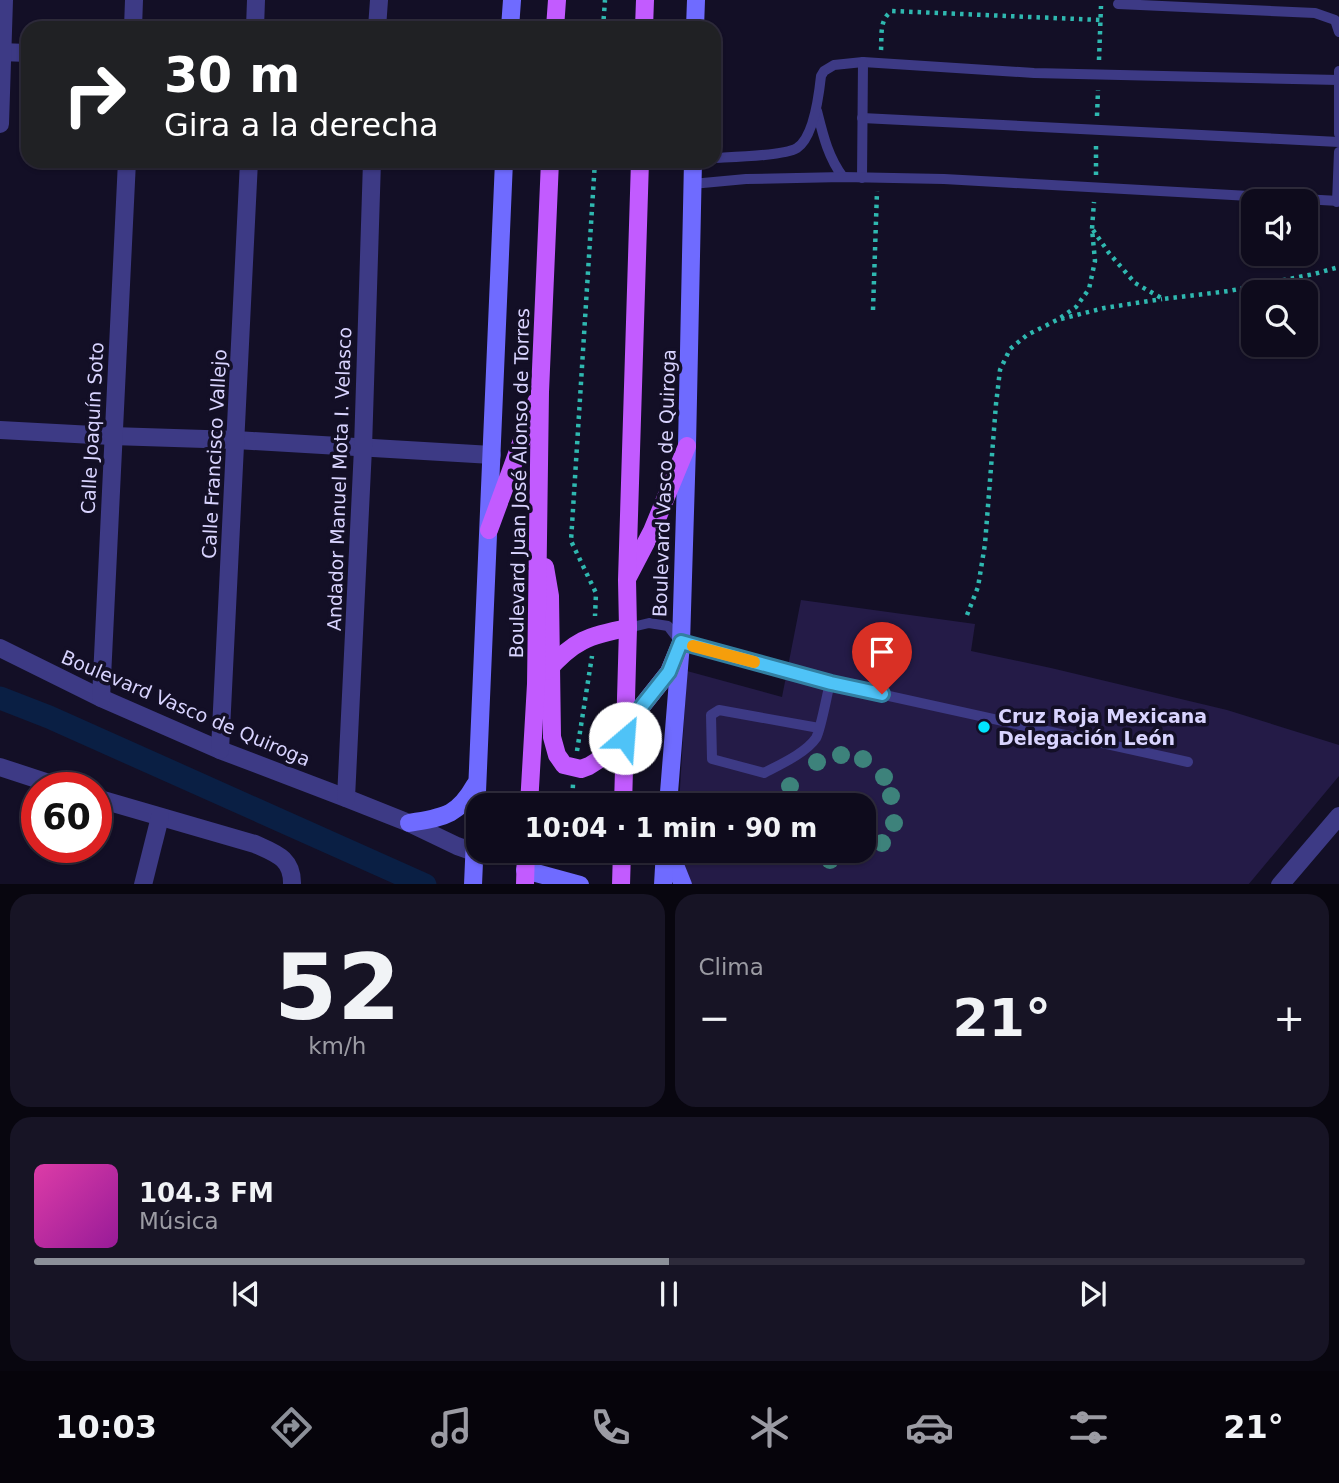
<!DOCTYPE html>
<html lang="es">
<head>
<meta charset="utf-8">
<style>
  body { margin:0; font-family:"DejaVu Sans",sans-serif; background:#171425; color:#f1f3f6; height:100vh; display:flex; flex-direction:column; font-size:26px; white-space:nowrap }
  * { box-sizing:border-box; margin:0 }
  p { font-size:23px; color:#9b9ba3 }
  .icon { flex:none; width:38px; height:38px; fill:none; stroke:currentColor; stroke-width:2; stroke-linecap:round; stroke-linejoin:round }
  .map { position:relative; height:884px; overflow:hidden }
  .panel { display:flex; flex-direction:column; gap:10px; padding:10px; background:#08060f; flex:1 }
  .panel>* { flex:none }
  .top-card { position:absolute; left:21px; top:21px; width:700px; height:147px; border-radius:21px; box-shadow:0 2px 5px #0004,0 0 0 2px #2e2b3b; background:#202124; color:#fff; overflow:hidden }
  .controls { position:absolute; left:1241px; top:189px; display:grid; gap:14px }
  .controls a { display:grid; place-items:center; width:77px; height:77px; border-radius:14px; background:#0e0b1c; box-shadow:0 2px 5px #0004,0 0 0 2px #2e2b3b; font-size:35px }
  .speed { position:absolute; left:21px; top:772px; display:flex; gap:14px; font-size:35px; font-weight:700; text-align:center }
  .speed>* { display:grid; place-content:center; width:91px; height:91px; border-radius:50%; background:#0e0b1c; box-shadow:0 2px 5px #0004,0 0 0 2px #2e2b3b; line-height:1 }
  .speed .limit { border:10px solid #d22; background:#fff; color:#111 }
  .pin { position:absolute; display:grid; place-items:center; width:60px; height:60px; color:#fff; margin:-72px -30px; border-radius:50% 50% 50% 0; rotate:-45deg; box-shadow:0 0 7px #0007 }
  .pin .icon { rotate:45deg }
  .me { position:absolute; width:77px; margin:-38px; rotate:27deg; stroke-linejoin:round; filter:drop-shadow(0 0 5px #0008) }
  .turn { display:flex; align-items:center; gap:24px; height:147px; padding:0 28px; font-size:32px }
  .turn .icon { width:91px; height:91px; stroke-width:2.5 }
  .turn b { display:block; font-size:49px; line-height:60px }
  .big { font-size:52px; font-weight:700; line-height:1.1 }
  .panel .card { flex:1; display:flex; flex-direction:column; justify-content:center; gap:10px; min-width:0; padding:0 24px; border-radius:21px; background:#171425 }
  .panel .dial { align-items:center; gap:0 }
  .dial b { font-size:91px; line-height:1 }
  .song { display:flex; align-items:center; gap:21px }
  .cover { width:84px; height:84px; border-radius:10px; background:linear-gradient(135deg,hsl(320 70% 55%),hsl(300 70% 35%)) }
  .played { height:7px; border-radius:4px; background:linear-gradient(90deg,#8c9099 50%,#2e2b3b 50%) }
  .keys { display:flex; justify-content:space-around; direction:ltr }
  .heat { display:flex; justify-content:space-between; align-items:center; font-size:38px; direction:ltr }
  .panel .tiles { flex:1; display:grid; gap:10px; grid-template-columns:1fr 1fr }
  .card:last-child { grid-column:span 2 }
  .trip { position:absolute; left:466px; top:793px; width:410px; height:70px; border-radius:21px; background:#0e0b1c; box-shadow:0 2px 5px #0004,0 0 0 2px #2e2b3b; font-weight:700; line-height:70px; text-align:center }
  .tabs { display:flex; height:112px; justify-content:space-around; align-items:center; background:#06040b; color:#9b9ba3 }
  .tabs .icon { width:49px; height:49px }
  .tabs .on { color:#8c9099 }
  .tabs b { font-size:32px; color:#f1f3f6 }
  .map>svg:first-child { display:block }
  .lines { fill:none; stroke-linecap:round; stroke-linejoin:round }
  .canal { stroke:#0a1f44; stroke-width:23 }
  .building { fill:#241b47 }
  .path { stroke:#2fb8b0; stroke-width:4.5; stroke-dasharray:3.5 5; stroke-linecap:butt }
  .lane { stroke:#3d3a85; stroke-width:10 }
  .street { stroke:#3d3a85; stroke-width:18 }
  .secondary { stroke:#6f6bff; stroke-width:18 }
  .primary { stroke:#c25bff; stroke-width:18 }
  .tree { fill:#3d827b }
  .route-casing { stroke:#337fa1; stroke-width:18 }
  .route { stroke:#4fc3f7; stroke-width:12 }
  .slow { stroke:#f59e0b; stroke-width:12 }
  .poi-dot { fill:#00e5ff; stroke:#130f26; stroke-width:2.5 }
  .labels { text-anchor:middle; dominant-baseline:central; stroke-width:7; stroke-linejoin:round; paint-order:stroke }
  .street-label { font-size:19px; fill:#d9d4ff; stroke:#130f26 }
  .poi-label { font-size:19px; font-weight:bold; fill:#d9d4ff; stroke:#130f26; text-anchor:start }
</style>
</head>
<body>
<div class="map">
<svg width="1339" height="885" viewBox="0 0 1339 885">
  <rect width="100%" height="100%" fill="#130f26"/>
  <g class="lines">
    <polyline class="canal" points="0,698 49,717 425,885"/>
  </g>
  <polygon class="building" points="801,600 975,624 971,651 1051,668 1227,710 1339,745 1339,776 1248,885 689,885 678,850 863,850 863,805 679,805 687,671 782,697"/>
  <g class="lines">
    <g class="path">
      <polyline points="603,28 605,0"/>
      <path d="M881,50C882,36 879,19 892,11L1100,20"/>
      <polyline points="1099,60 1101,6"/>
      <polyline points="1097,116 1098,90"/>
      <polyline points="595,161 571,541 596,593 595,616"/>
      <polyline points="1096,175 1096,142"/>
      <polyline points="1093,230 1109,253 1135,283 1163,299 1229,291 1314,274 1339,267"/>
      <polyline points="873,310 877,191"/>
      <polyline points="1061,319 1104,308 1162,299"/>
      <polyline points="967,615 978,587 985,544 996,404 1000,370 1010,349 1027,335 1057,320 1076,307 1089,289 1095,261 1092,229 1094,202"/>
      <polyline points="577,751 592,656"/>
      <polyline points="572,805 573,784"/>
      <polyline points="568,864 568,850"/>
    </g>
    <g class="lane">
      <polyline points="1118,4 1315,13 1335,20 1339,32"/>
      <polyline points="1339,71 1339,134"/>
      <path d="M817,111C823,135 828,157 843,177"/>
      <polyline points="862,118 1339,142"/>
      <path d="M714,158C732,157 784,156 797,148C814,137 819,95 821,76L824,71L834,65L863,62L1034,73L1339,80"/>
      <polyline points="862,178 863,62"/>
      <polyline points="692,184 746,179 843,177 944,179 1339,201"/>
      <polyline points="1337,202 1339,152"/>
      <polyline points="628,628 649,623 668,626 681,643 830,683 1188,762"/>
      <path d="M819,728L719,710L711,715L712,759L764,773C779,765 806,753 816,738C821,729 827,694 830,683"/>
    </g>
    <g class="street">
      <polyline points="133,28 134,0"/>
      <polyline points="255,28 256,0"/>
      <polyline points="377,28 379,0"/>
      <polyline points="0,52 28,53"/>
      <polyline points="0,124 4,0"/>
      <polyline points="0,430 112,436 236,440 492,455"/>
      <polyline points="0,648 101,698 220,750 346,798 409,823 457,846 474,852"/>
      <polyline points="101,698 127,161"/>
      <polyline points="220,750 249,161"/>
      <polyline points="0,767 64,788"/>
      <path d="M96,798L255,844C275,853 293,858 292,885"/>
      <polyline points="346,798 363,448 372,161"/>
      <polyline points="143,885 160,817"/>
      <polyline points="1280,885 1339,816"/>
    </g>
    <g class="secondary">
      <polyline points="510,28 512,0"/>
      <polyline points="695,28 696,0"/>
      <polyline points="668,805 681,643 687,446 693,161"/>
      <path d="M409,823C443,817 457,817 475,785"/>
      <polyline points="669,850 683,885"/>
      <polyline points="525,870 580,885"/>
      <polyline points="473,885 504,161"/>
      <polyline points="663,885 665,850"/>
    </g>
    <g class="primary">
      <polyline points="555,28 557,0"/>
      <polyline points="644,28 645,0"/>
      <polyline points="489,530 536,402"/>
      <polyline points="545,567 550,596 552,737 557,755 564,765 581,769 589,766 600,759 625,739 642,706 669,672 681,643"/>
      <polyline points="628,577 652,531 687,446"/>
      <path d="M547,671C573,641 589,635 628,628"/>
      <polyline points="529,805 536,684 540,392 550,161"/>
      <polyline points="623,805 628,628 627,580 640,161"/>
      <polyline points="525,885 526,850"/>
      <polyline points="621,885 622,850"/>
    </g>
  </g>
  <g class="tree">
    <circle cx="841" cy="755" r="9"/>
    <circle cx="863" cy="759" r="9"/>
    <circle cx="817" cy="762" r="9"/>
    <circle cx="884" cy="777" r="9"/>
    <circle cx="790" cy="786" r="9"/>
    <circle cx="891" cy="796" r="9"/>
    <circle cx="894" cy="823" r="9"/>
    <circle cx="882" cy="843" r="9"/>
    <circle cx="830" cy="860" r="9"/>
  </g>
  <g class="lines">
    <g class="route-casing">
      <polyline id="route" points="625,738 642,706 669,672 681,642 831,683 882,694"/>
    </g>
    <use href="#route" class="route"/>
    <polyline class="slow" points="693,646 754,662"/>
  </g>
  <circle class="poi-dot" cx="984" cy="727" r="7"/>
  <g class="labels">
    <g class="street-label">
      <text transform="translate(92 428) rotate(-87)">Calle Joaquín Soto</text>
      <text transform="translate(214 454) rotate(-87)">Calle Francisco Vallejo</text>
      <text transform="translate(339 479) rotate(-88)">Andador Manuel Mota I. Velasco</text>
      <text transform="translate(519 483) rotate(-89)">Boulevard Juan José Alonso de Torres</text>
      <text transform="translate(664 483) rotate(-88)">Boulevard Vasco de Quiroga</text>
      <text transform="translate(186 708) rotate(23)">Boulevard Vasco de Quiroga</text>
    </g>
    <g class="poi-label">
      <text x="998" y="716">Cruz Roja Mexicana<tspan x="998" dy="22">Delegación León</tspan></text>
    </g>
  </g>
</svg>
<div class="controls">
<a><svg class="icon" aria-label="sound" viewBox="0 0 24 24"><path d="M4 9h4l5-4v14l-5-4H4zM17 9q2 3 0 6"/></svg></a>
<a><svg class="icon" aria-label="search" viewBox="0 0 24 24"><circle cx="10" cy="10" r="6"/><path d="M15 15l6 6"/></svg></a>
</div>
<div class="speed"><div class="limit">60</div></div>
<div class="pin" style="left:882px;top:694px;background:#d93025"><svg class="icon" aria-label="arrive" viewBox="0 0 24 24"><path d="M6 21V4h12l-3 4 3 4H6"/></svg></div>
<svg class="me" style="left:625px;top:738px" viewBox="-20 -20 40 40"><circle r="19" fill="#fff"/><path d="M0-13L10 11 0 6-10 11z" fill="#4fc3f7"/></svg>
<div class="trip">10:04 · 1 min · 90 m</div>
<div class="top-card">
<div class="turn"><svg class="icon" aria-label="right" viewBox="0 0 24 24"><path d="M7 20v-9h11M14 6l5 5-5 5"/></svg><div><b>30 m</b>Gira a la derecha</div></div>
</div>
</div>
<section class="panel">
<div class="tiles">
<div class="card dial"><b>52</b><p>km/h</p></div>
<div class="card"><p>Clima</p>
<div class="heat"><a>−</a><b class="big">21°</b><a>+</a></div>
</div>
<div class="card">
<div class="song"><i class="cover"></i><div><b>104.3 FM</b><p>Música</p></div></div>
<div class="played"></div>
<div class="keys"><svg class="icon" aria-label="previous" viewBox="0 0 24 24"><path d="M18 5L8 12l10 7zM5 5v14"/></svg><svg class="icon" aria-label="pause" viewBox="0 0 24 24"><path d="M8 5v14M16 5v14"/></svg><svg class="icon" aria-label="next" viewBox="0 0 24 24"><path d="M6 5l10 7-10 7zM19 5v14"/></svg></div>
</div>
</div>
</section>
<nav class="tabs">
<b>10:03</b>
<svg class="icon on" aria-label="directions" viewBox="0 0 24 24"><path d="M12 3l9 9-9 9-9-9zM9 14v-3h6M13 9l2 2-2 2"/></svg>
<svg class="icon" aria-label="music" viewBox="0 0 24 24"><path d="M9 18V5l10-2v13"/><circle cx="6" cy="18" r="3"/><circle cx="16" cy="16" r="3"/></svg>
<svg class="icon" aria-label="phone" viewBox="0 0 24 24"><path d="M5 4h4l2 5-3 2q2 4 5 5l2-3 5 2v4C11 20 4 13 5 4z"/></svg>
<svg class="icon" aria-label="climate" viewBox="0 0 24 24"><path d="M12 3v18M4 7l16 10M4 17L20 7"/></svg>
<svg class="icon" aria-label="car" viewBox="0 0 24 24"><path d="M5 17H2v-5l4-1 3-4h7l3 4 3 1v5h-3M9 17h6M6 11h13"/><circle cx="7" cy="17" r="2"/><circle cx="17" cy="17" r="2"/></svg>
<svg class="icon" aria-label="filters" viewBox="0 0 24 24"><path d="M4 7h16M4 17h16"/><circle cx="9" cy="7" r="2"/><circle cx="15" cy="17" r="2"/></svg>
<b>21°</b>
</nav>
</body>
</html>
